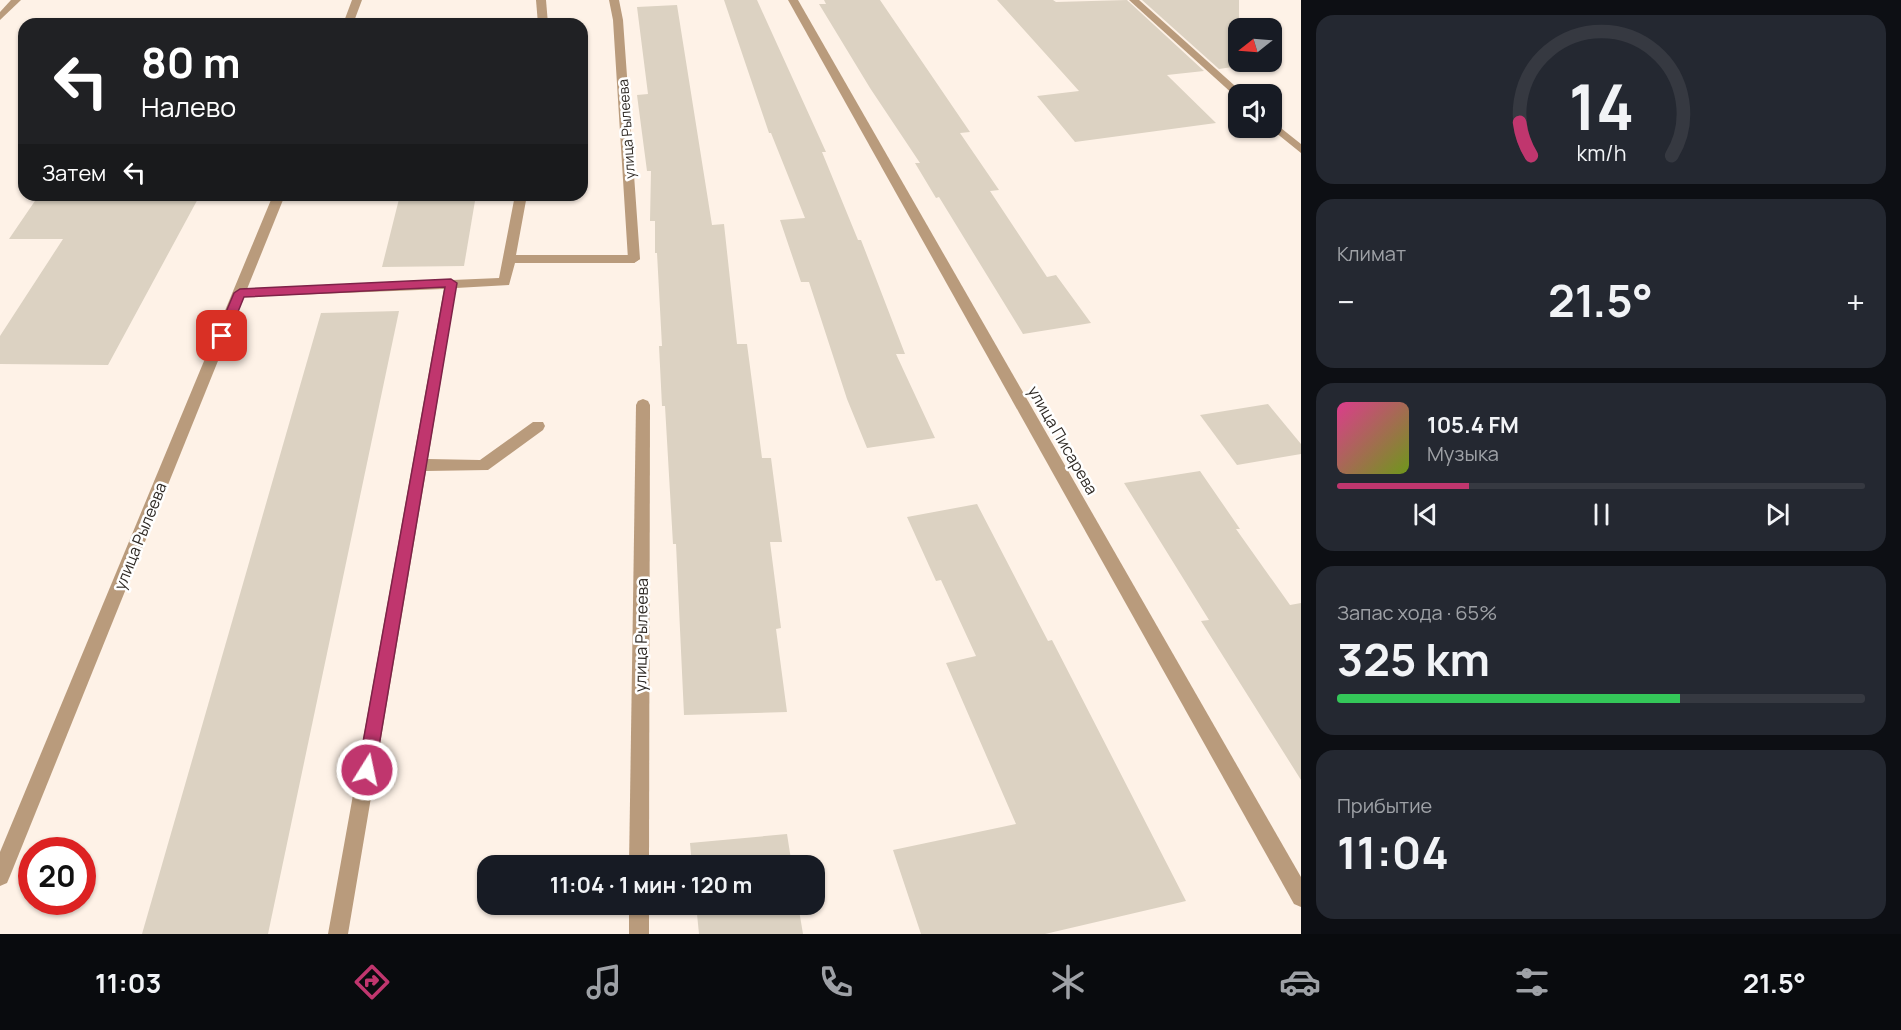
<!DOCTYPE html>
<html lang="ru">
<head>
<meta charset="utf-8">
<style>
  body { margin:0; font-family:Manrope,sans-serif; background:#242831; color:#f1f3f6; height:100vh; display:flex; flex-direction:column; font-size:22px; white-space:nowrap }
  * { box-sizing:border-box; margin:0 }
  p { font-size:20px; color:#9ea1a6 }
  .icon { flex:none; width:33px; height:33px; fill:none; stroke:currentColor; stroke-width:2; stroke-linecap:round; stroke-linejoin:round }
  .map { position:relative; flex:1; overflow:hidden }
  .panel { display:flex; flex-direction:column; gap:15px; padding:15px; background:#0d0f14; width:600px }
  .panel>* { flex:none }
  .guide { position:absolute; left:18px; top:18px; width:570px; height:183px; border-radius:18px; box-shadow:0 2px 4px #0004; background:#202124; color:#fff; overflow:hidden }
  .needle { width:39px; rotate:253deg }
  .controls { position:absolute; left:1228px; top:18px; display:grid; gap:12px }
  .controls a { display:grid; place-items:center; width:54px; height:54px; border-radius:12px; background:#171b24; box-shadow:0 2px 4px #0004; font-size:30px }
  .speed { position:absolute; left:18px; top:837px; display:flex; gap:12px; font-size:30px; font-weight:700; text-align:center }
  .speed>* { display:grid; place-content:center; width:78px; height:78px; border-radius:50%; background:#171b24; box-shadow:0 2px 4px #0004; line-height:1 }
  .speed .limit { border:9px solid #d22; background:#fff; color:#111 }
  .pin { position:absolute; display:grid; place-items:center; width:51px; height:51px; color:#fff; margin:-26px; border-radius:12px; box-shadow:0 3px 9px #0006 }
  .me { position:absolute; width:66px; margin:-33px; rotate:10deg; stroke-linejoin:round; filter:drop-shadow(0 0 4px #0008) }
  .turn { display:flex; align-items:center; gap:21px; height:126px; padding:0 24px; font-size:27px }
  .turn .icon { width:78px; height:78px; stroke-width:2.5 }
  .turn b { display:block; font-size:42px; line-height:51px }
  .then { display:flex; align-items:center; height:57px; padding:0 24px; background:#0003; gap:12px; font-size:22px }
  .big { font-size:45px; font-weight:700; line-height:1.1 }
  .panel .tile { flex:1; display:flex; flex-direction:column; justify-content:center; gap:9px; min-width:0; padding:0 21px; border-radius:18px; background:#242831 }
  .panel .dial { align-items:center; gap:0 }
  .dial svg { height:156px; overflow:visible; fill:none; stroke:#363941; stroke-width:7; stroke-linecap:round; text-anchor:middle }
  .dial text { fill:#f1f3f6; stroke:none }
  .song { display:flex; align-items:center; gap:18px }
  .cover { width:72px; height:72px; border-radius:9px; background:linear-gradient(135deg,hsl(330 70% 55%),hsl(80 70% 35%)) }
  .played { height:6px; border-radius:3px; background:linear-gradient(90deg,#c0366e 25%,#363941 25%) }
  .keys { display:flex; justify-content:space-around; direction:ltr }
  .heat { display:flex; justify-content:space-between; align-items:center; font-size:33px; direction:ltr }
  .charge { height:9px; border-radius:4px; background:linear-gradient(90deg,#34c759 65%,#363941 0) }
  .trip { position:absolute; left:477px; top:855px; width:348px; height:60px; border-radius:18px; background:#171b24; box-shadow:0 2px 4px #0004; font-weight:700; line-height:60px; text-align:center }
  .tabs { display:flex; height:96px; justify-content:space-around; align-items:center; background:#090b0e; color:#9ea1a6 }
  .tabs .icon { width:42px; height:42px }
  .tabs .selected { color:#c0366e }
  .tabs b { font-size:27px; color:#f1f3f6 }
  main { display:flex; flex:1; min-height:0 }
  .map>svg:first-child { display:block }
  .building { fill:#dcd2c2 }
  .lines { fill:none; stroke-linecap:round; stroke-linejoin:round }
  .service { fill:#b99b7c; fill-rule:evenodd }
  .minor { fill:#b99b7c; fill-rule:evenodd }
  .tertiary { fill:#b99b7c; fill-rule:evenodd }
  .route { fill:#c0366e; stroke:#7d2348; stroke-width:1.5 }
  .labels { text-anchor:middle; dominant-baseline:central; stroke-width:5; stroke-linejoin:round; paint-order:stroke }
  .far-street-label { font-size:14px; fill:#2f2a25; stroke:#fff }
  .street-label { font-size:16px; fill:#2f2a25; stroke:#fff }
</style>
</head>
<body>
<main>
<div class="map">
<svg width="1301" height="934" viewBox="0 0 1301 934">
  <rect width="100%" height="100%" fill="#fef2e7"/>
  <g class="building">
    <polygon points="724,0 757,0 826,152 822,152 858,240 861,240 875,276 905,354 896,354 935,438 867,448 847,399 809,282 801,282 780,220 805,218 771,133 769,133"/>
    <polygon points="824,0 880,0 970,132 960,133 999,190 990,191 1047,277 1056,275 1091,323 1023,334 939,197 936,198 915,163 920,163 870,88 819,4 826,4"/>
    <polygon points="997,0 1053,0 1056,2 1127,0 1204,71 1167,75 1216,123 1075,142 1037,96 1079,91"/>
    <polygon points="1142,0 1239,0 1239,66 1219,69"/>
    <polygon points="677,5 712,225 724,224 737,344 747,344 762,458 771,458 782,542 770,542 781,628 776,629 787,712 684,715 676,544 673,544 665,406 662,406 659,346 662,346 657,253 655,253 655,221 650,221 651,171 647,171 637,95 648,94 637,7"/>
    <polygon points="39,195 200,195 108,365 0,364 0,336 63,239 9,239"/>
    <polygon points="400,195 476,195 464,266 382,267"/>
    <polygon points="399,311 268,934 142,934 321,313"/>
    <polygon points="1268,404 1301,444 1301,454 1237,465 1200,415"/>
    <polygon points="1200,471 1240,529 1236,529 1290,605 1301,603 1301,780 1201,621 1209,620 1124,483"/>
    <polygon points="977,504 1048,641 1052,640 1186,901 1045,934 921,934 893,850 1016,824 946,663 976,656 941,580 936,581 907,517"/>
    <polygon points="787,834 792,866 692,866 690,843"/>
    <polygon points="696,904 798,904 803,934 699,934"/>
  </g>
  <g class="lines">
    <g class="service">
      <polygon points="536,0 546,0 548,24 538,24"/>
      <polygon points="515,195 527,195 516,255 634,255 640,259 634,263 515,263 509,285 456,288 428,459 480,460 533,422 543,422 545,426 543,430 488,470 426,471 348,934 328,934 444,289 240,297 234,293 240,289 499,278"/>
    </g>
    <g class="minor">
      <polygon points="11,0 21,0 0,20 0,12"/>
      <polygon points="609,0 619,0 623,20 640,259 634,263 628,259 613,20"/>
      <polygon points="788,0 798,0 1301,877 1301,907 1294,904"/>
      <polygon points="1129,0 1139,0 1244,94 1235,96"/>
      <polygon points="1272,121 1301,144 1301,153 1270,128 1272,128"/>
      <polygon points="643,399 648,401 650,405 649,866 629,866 636,405 638,401"/>
      <rect x="629" y="904" width="20" height="30"/>
    </g>
    <g class="tertiary">
      <polygon points="352,0 362,0 353,24 343,24"/>
      <polygon points="273,195 285,195 10,876 7,883 0,886 0,852"/>
    </g>
  </g>
  <polygon class="route" points="451,279 457,283 375,770 373,776 367,779 361,776 358,770 445,287 244,297 227,339 222,341 216,336 234,293 240,289"/>
  <g class="labels">
    <g class="far-street-label">
      <text transform="translate(626 129) rotate(-94)">улица Рылеева</text>
    </g>
    <g class="street-label">
      <text transform="translate(1063 440) rotate(60)">улица Писарева</text>
      <text transform="translate(140 536) rotate(-68)">улица Рылеева</text>
      <text transform="translate(641 635) rotate(-89)">улица Рылеева</text>
    </g>
  </g>
</svg>
<div class="controls">
<a><svg class="needle" viewBox="-14 -14 28 28"><path d="M0-13l5 13h-10z" fill="#e53935"/><path d="M0 13l5-13h-10z" fill="#9ea1a6"/></svg></a>
<a><svg class="icon" aria-label="sound" viewBox="0 0 24 24"><path d="M4 9h4l5-4v14l-5-4H4zM17 9q2 3 0 6"/></svg></a>
</div>
<div class="speed"><div class="limit">20</div></div>
<div class="pin" style="left:222px;top:336px;background:#d93025"><svg class="icon" aria-label="arrive" viewBox="0 0 24 24"><path d="M6 21V4h12l-3 4 3 4H6"/></svg></div>
<svg class="me" style="left:367px;top:770px" viewBox="-20 -20 40 40"><circle r="17" fill="#c0366e" stroke="#fff" stroke-width="3"/><path d="M0-11L8 9 0 5-8 9z" fill="#fff"/></svg>
<div class="trip">11:04 · 1 мин · 120 m</div>
<div class="guide">
<div class="turn"><svg class="icon" aria-label="left" viewBox="0 0 24 24"><path d="M17 20v-9H6M10 6l-5 5 5 5"/></svg><div><b>80 m</b>Налево</div></div>
<div class="then">Затем<svg class="icon" aria-label="left" viewBox="0 0 24 24"><path d="M17 20v-9H6M10 6l-5 5 5 5"/></svg></div>
</div>
</div>
<section class="panel">
<div class="tile dial"><svg viewBox="0 0 100 80">
<path d="M14 69A42 42 0 1 1 86 69"/>
<path d="M14 69A42 42 0 0 1 8 52" stroke="#c0366e"/>
<text x="50" y="56" font-size="32" font-weight="700">14</text>
<text x="50" y="72" font-size="11">km/h</text>
</svg></div>
<div class="tile"><p>Климат</p>
<div class="heat"><a>−</a><b class="big">21.5°</b><a>+</a></div>
</div>
<div class="tile">
<div class="song"><i class="cover"></i><div><b>105.4 FM</b><p>Музыка</p></div></div>
<div class="played"></div>
<div class="keys"><svg class="icon" aria-label="previous" viewBox="0 0 24 24"><path d="M18 5L8 12l10 7zM5 5v14"/></svg><svg class="icon" aria-label="pause" viewBox="0 0 24 24"><path d="M8 5v14M16 5v14"/></svg><svg class="icon" aria-label="next" viewBox="0 0 24 24"><path d="M6 5l10 7-10 7zM19 5v14"/></svg></div>
</div>
<div class="tile"><p>Запас хода · 65%</p><b class="big">325 km</b><div class="charge"></div></div>
<div class="tile"><p>Прибытие</p><b class="big">11:04</b></div>
</section>
</main>
<nav class="tabs">
<b>11:03</b>
<svg class="icon selected" aria-label="directions" viewBox="0 0 24 24"><path d="M12 3l9 9-9 9-9-9zM9 14v-3h6M13 9l2 2-2 2"/></svg>
<svg class="icon" aria-label="music" viewBox="0 0 24 24"><path d="M9 18V5l10-2v13"/><circle cx="6" cy="18" r="3"/><circle cx="16" cy="16" r="3"/></svg>
<svg class="icon" aria-label="phone" viewBox="0 0 24 24"><path d="M5 4h4l2 5-3 2q2 4 5 5l2-3 5 2v4C11 20 4 13 5 4z"/></svg>
<svg class="icon" aria-label="climate" viewBox="0 0 24 24"><path d="M12 3v18M4 7l16 10M4 17L20 7"/></svg>
<svg class="icon" aria-label="car" viewBox="0 0 24 24"><path d="M5 17H2v-5l4-1 3-4h7l3 4 3 1v5h-3M9 17h6M6 11h13"/><circle cx="7" cy="17" r="2"/><circle cx="17" cy="17" r="2"/></svg>
<svg class="icon" aria-label="filters" viewBox="0 0 24 24"><path d="M4 7h16M4 17h16"/><circle cx="9" cy="7" r="2"/><circle cx="15" cy="17" r="2"/></svg>
<b>21.5°</b>
</nav>
</body>
</html>
